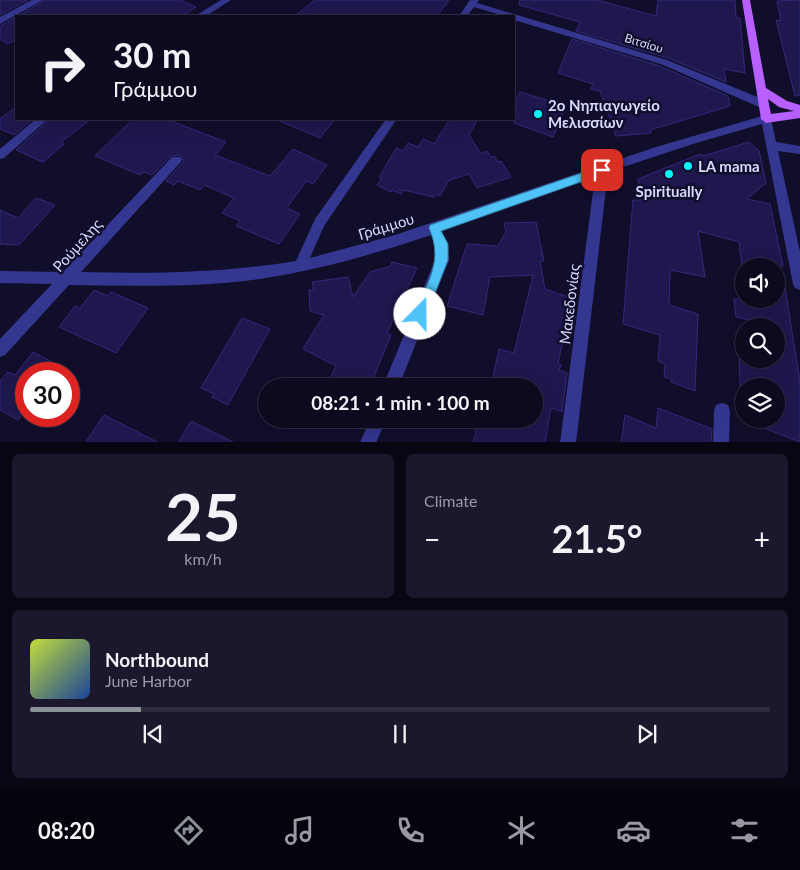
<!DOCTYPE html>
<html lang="en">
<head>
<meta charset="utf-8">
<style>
  body { margin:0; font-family:Lato,sans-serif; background:#1b182d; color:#f1f3f6; height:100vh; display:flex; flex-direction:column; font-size:19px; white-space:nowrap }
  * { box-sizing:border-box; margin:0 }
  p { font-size:16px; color:#9a9aa5 }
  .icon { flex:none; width:28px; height:28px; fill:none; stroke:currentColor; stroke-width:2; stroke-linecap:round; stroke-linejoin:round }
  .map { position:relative; height:442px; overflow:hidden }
  .panel { display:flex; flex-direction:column; gap:12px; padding:12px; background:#070612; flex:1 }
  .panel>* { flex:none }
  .guide { position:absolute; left:15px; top:15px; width:500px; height:105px; border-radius:0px; box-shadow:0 5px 20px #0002,0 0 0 1px #2d2b3e; background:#0d0a20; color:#f1f3f6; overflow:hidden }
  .controls { position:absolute; left:735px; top:258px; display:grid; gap:10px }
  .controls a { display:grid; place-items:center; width:50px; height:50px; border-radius:50%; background:#0d0a20; box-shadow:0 5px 20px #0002,0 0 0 1px #2d2b3e; font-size:25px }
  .speed { position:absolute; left:15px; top:362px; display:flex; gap:10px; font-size:25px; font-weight:700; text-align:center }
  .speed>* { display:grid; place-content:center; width:65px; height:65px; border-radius:50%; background:#0d0a20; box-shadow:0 5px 20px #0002,0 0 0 1px #2d2b3e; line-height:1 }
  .speed .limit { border:8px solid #d22; background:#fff; color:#111 }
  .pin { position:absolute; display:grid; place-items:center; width:42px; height:42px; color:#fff; margin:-21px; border-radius:10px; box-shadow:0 2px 8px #0006 }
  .me { position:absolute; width:55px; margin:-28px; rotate:22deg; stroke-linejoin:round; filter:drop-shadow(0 0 4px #0008) }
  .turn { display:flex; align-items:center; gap:18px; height:105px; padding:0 15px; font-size:22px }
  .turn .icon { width:65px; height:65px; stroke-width:2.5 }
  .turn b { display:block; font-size:35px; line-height:42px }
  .big { font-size:38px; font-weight:700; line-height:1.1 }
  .panel .widget { flex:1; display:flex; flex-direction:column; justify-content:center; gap:8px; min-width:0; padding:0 18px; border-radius:8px; background:#1b182d }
  .panel .dial { align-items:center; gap:0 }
  .dial b { font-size:65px; line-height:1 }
  .song { display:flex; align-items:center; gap:15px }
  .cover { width:60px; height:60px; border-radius:8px; background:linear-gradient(135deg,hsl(70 70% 55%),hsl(220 70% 35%)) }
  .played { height:5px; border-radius:2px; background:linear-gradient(90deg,#8c9099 15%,#2d2b3e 15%) }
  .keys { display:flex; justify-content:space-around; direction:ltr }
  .heat { display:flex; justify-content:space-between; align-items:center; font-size:28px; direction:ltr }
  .panel .tiles { flex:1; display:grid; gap:12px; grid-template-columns:1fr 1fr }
  .widget:last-child { grid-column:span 2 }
  .trip { position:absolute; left:258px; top:378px; width:285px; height:50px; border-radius:25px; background:#0d0a20; box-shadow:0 5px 20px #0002,0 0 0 1px #2d2b3e; font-weight:700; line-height:50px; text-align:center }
  .tabs { display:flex; height:80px; justify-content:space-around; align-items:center; background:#05040d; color:#9a9aa5 }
  .tabs .icon { width:35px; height:35px }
  .tabs .current { color:#8c9099 }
  .tabs b { font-size:22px; color:#f1f3f6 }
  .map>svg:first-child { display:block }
  .building { fill:#1f184e; stroke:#33287d }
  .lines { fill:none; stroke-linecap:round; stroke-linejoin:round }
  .minor { fill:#34378f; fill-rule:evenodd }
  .major { fill:#b85fff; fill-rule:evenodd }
  .route { fill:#4fc3f7; stroke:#337fa1 }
  .poi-dot { fill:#04f7ff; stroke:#110e2b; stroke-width:2 }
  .labels { text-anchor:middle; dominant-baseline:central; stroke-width:5; stroke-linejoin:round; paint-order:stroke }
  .far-street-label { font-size:12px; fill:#dad8ff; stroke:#110e2b }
  .poi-label { font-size:15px; font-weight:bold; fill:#dad8ff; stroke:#110e2b; text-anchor:start }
  .street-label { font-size:15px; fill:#dad8ff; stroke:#110e2b }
</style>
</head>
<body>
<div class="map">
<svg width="800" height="443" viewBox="0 0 800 443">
  <rect width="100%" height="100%" fill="#110e2b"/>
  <g class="building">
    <polygon points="0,0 28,0 0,15"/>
    <polygon points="45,0 180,0 196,7 182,16 18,16"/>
    <polygon points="315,0 449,0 437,16 295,16"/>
    <polygon points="520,0 597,0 656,16 658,0 735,0 736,17 740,18 745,73 724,69 726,82 668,58 576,31 580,22 519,5"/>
    <polygon points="800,0 800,95 795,96 776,20 781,21 777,1"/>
    <polygon points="16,17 16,40 7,44 0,39 0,26"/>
    <polygon points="572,39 660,66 728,96 730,106 650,130 651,133 616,136 600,91 591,89 593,84 558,73"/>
    <polygon points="520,92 566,106 553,137 514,123 514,104"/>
    <polygon points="16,107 16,119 33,119 14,135 0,129 0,119"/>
    <polygon points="50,119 91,119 61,142 64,144 43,162 16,150"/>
    <polygon points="133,119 166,119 226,142 215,155 270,176 293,149 327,165 313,184 306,181 287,208 300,214 279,244 236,226 240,221 222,213 234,198 204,185 200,190 178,181 174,185 166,181 184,161 180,155 171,156 152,175 144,172 140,175 95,156"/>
    <polygon points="275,119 335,119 320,138"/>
    <polygon points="450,119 478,119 469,135 481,154 487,151 491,157 494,156 498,162 501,161 511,177 477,188 469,174 449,180 440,196 436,194 434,197 403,190 401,194 392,190 391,192 377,185 382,179 379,178 396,148 403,151 408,143 418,147 423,139 434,144"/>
    <polygon points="749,142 759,151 766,183 747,199 770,204 783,266 742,266 739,242 698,231 705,277 670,270 669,305 698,314 695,391 671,382 672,379 664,377 665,364 658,361 660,335 623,324 633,200 642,200 638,179 700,154 703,156"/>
    <polygon points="36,198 55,205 19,245 0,244 0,210 18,218"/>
    <polygon points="536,222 544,261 540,261 545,289 571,298 558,364 561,365 559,370 567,373 562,412 551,408 545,443 473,443 479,419 534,419 534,386 491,386 499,349 514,353 533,275 490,277 483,315 447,306 467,244 498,246 506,232 504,223"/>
    <polygon points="392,262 417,268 387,333 391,335 370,386 347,386 330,379 336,366 303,349 324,315 310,311 309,290 314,290 312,282 348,277 353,297 370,272 391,266"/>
    <polygon points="785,288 800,381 800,442 743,420 776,419 776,386 740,386 739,359 776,359 776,326 736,317 734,299 776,299 776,289"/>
    <polygon points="94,290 108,296 111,292 148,308 116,353 59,327 75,306 80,308"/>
    <polygon points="242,318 270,329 228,405 212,397 214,394 201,388"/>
    <polygon points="33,352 56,364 48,374 26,374 26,409 18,420 0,410 0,381 8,372 15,375"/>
    <polygon points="658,408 712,429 711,443 621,443 625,415 656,428"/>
    <polygon points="104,415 159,443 85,443"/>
    <polygon points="191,421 235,443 178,443"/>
  </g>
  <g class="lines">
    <g class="minor">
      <polygon points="32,0 43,0 0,24 0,17"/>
      <polygon points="221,0 231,0 206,16 195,16"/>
      <polygon points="470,0 479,0 477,3 667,60 767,101 768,104 767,107 759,107 661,64 514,20 514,16 504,16 474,7 467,16 459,16"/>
      <path d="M766,115L771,119L776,142L800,146V154L778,151L800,252V290L795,288L793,284L762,124L696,143L608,172L576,443H560L595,177L442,231L448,244L449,260L399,386H383L435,260L436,244L431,235C377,253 323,269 266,278C202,288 135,286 69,285L5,355L0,357V339L52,284L0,283V271L63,272L172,157H180L182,160L180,163L81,272C153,274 224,273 296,261L315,219L386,119H397L324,226L310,258L395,235L656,147Z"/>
      <polygon points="36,119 48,119 4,158 0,159 0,149"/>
      <polygon points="722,403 728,405 730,411 729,443 713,443 714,411 716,405"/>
      <polygon points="370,419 386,419 376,443 360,443"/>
    </g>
    <path class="major" d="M742,0H750L766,88L787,101L800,105V118L766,123L761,119ZM768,99L779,107L794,111L771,114Z"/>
  </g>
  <path class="route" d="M602,166L608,170L606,173L441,231L448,244V260L425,319L420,320L416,319L414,314C427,282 444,262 429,228L430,225Z"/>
  <g class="poi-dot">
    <circle cx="538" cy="114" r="5"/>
    <circle cx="688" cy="166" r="5"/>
    <circle cx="669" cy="174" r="5"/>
  </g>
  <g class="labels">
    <g class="far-street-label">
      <text transform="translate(644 43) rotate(17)">Βιτσίου</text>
    </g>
    <g class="poi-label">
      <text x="548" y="105">2ο Νηπιαγωγείο<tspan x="548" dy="17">Μελισσίων</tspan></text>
      <text x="698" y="166">LA mama</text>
      <text x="669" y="191" text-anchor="middle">Spiritually</text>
    </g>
    <g class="street-label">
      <text transform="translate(386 226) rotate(-17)">Γράμμου</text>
      <text transform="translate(77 245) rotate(-48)">Ρούμελης</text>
      <text transform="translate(569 304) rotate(-83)">Μακεδονίας</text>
    </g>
  </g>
</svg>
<div class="controls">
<a><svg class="icon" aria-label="sound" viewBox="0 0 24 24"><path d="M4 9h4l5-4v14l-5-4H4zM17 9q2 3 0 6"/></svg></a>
<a><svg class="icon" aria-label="search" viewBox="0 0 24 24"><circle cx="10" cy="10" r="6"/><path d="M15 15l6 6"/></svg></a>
<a><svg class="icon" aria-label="layers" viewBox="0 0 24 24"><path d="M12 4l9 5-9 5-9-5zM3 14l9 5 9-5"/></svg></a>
</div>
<div class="speed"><div class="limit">30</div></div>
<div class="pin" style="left:602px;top:170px;background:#d93025"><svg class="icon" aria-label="arrive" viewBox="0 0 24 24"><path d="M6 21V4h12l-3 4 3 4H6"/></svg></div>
<svg class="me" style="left:420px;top:314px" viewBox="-20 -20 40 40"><circle r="19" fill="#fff"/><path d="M0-13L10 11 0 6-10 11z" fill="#4fc3f7"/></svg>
<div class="trip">08:21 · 1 min · 100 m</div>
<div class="guide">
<div class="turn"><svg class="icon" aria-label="right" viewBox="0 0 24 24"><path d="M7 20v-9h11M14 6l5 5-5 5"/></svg><div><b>30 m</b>Γράμμου</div></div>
</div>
</div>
<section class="panel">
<div class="tiles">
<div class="widget dial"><b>25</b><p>km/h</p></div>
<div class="widget"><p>Climate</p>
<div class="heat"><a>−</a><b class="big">21.5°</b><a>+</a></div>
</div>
<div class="widget">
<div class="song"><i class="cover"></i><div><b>Northbound</b><p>June Harbor</p></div></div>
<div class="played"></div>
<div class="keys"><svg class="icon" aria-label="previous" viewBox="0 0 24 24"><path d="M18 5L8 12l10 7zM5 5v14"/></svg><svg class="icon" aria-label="pause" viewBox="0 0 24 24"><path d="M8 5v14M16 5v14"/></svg><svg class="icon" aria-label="next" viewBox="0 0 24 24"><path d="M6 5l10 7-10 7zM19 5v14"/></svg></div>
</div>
</div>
</section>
<nav class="tabs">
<b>08:20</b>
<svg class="icon current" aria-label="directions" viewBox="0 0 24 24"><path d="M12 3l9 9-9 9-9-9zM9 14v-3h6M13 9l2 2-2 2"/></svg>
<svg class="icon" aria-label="music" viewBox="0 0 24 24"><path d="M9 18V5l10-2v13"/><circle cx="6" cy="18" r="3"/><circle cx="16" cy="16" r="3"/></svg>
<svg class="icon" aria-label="phone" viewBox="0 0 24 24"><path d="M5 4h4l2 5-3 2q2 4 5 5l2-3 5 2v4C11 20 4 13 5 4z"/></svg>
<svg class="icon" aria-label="climate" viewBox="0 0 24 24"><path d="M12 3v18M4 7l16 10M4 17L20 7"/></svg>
<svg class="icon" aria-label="car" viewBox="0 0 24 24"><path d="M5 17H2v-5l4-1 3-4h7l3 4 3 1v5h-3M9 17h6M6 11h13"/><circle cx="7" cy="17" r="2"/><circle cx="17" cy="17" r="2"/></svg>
<svg class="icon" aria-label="filters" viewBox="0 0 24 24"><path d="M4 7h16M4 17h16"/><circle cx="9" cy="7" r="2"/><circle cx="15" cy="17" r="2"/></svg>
</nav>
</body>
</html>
